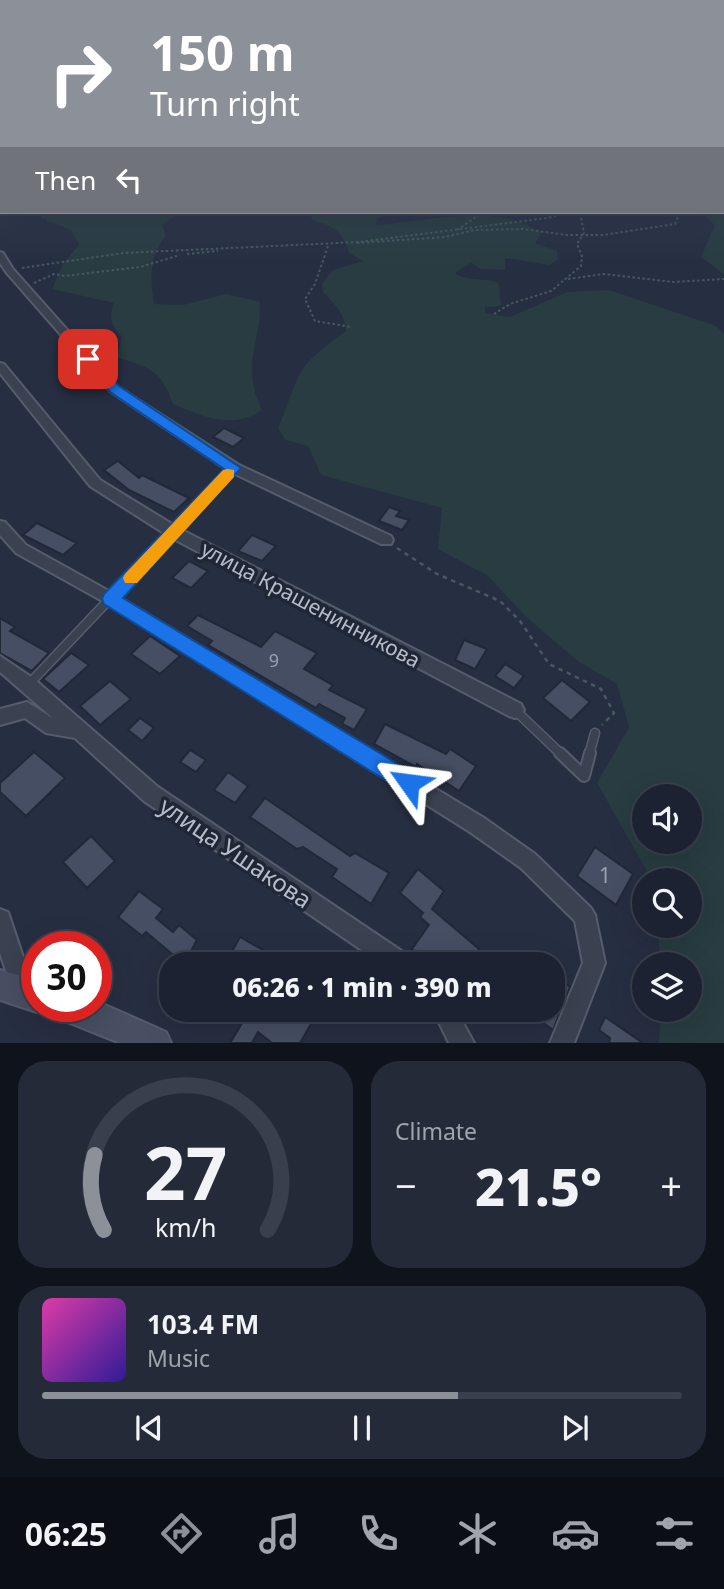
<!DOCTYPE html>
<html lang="en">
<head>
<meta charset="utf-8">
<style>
  body { margin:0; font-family:"Noto Sans",sans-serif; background:#252a39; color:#f1f3f6; height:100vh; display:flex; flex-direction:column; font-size:26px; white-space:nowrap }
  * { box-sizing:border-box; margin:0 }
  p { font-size:23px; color:#a0a4ab }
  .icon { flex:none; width:38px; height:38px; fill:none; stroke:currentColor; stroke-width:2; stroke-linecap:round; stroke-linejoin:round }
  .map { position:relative; height:1043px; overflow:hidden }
  .side { display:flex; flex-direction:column; gap:18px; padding:18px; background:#0f131b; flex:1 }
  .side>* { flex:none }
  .hud { position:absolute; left:0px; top:0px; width:724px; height:214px; box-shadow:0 7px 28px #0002,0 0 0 2px #3a3f4d; background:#8c9099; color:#fff; overflow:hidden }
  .controls { position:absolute; left:632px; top:784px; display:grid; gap:14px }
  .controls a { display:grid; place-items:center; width:70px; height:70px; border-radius:50%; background:#1c2231; box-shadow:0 7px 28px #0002,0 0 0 2px #3a3f4d; font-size:35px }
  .speed { position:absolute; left:21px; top:931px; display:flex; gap:14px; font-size:35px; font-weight:700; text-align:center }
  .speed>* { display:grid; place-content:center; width:91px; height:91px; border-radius:50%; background:#1c2231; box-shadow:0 7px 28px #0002,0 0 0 2px #3a3f4d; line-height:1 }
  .speed .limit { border:10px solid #d22; background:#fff; color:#111 }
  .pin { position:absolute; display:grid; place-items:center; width:60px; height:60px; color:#fff; margin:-30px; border-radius:14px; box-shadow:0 4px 10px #0006 }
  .me { position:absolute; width:77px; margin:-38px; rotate:301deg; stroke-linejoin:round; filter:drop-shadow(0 0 5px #0008) }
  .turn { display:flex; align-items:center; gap:24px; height:147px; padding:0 35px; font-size:32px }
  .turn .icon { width:91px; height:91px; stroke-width:2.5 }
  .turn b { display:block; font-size:49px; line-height:60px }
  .then { display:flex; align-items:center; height:66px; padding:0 35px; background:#0003; gap:14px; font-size:26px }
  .big { font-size:52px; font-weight:800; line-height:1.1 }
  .side .widget { flex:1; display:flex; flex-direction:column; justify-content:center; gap:10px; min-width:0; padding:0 24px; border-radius:28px; background:#252a39 }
  .side .dial { align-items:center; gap:0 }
  .dial svg { height:182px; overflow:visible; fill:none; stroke:#3a3f4d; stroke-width:7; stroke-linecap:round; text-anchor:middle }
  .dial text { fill:#f1f3f6; stroke:none }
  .song { display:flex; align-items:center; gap:21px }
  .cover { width:84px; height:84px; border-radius:10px; background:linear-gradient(135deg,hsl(320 70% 55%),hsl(250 70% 35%)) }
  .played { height:7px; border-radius:4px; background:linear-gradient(90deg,#8c9099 65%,#3a3f4d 65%) }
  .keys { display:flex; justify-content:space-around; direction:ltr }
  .heat { display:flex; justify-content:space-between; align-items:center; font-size:38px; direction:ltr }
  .side .tiles { flex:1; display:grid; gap:18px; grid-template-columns:1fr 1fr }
  .widget:last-child { grid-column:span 2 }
  .trip { position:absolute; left:159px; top:952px; width:406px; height:70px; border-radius:28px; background:#1c2231; box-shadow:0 7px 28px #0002,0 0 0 2px #3a3f4d; font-weight:800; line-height:70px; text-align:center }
  .menu { display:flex; height:112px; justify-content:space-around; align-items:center; background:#0b0e14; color:#a0a4ab }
  .menu .icon { width:49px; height:49px }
  .menu .selected { color:#8c9099 }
  .menu b { font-size:32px; color:#f1f3f6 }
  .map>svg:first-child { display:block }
  .green { fill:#283c41; fill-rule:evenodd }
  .building { fill:#454e62; stroke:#212838; stroke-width:2 }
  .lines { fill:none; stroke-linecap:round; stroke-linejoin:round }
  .service-far2-casing { stroke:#555c6b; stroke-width:10 }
  .service-far1-casing { stroke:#555c6b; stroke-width:11 }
  .service-casing { stroke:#555c6b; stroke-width:14 }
  .minor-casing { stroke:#555c6b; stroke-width:4 }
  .secondary-casing { stroke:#555c6b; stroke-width:4 }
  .path-far1 { stroke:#46595e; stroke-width:2; stroke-dasharray:2.5 2.5; stroke-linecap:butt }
  .path { stroke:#46595e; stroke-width:2.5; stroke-dasharray:4.5 4.5; stroke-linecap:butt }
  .service-far2 { stroke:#3a4150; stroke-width:6 }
  .service-far1 { stroke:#3a4150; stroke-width:8 }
  .service { stroke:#3a4150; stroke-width:10 }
  .minor { fill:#3a4150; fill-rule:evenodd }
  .secondary { fill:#484f63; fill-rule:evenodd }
  .route { fill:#1a73e8; stroke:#114b97; stroke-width:2 }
  .slow { fill:#f59e0b }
  .labels { text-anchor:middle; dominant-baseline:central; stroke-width:7; stroke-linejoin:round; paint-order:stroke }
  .number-label { font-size:18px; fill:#9aa0b1 }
  .street-label { font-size:21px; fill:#b7bccb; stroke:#1f2636 }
  .near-number-label { font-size:21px; fill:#9aa0b1 }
  .near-street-label { font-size:24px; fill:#b7bccb; stroke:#1f2636 }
</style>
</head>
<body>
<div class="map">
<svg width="724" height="1043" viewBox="0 0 724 1043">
  <rect width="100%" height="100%" fill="#262e41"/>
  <g class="green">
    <path d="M42,212H180L162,225L166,235C149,255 150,279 154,304L183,305L226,294L260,302C261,347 240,363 262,410C233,430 203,417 173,404C161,370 150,368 117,357L122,337C112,326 108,319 114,303L52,289L64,262L79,245L71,230L41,218Z"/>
    <path d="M318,212H391L377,219L376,225C428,222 496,201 541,233L535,243L557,251L558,259L550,265L505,258V270L481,269L471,263L455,273C468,283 486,276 499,284L501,306L485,307V313L510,317L567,292L609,290L716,326L724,334V1043H659L661,1010H690V964H660L658,926H690V880H652L597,783L629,727L617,684L579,662L526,617L488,576L438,549L442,508L321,475L308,446L286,440L278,428C286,411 294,381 304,367C313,355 334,340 346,331C346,315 334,303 323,292L322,283L333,270L363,261L349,253C344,231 333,226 312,220L311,216ZM644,796H690V842H644Z"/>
    <polygon points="700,212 724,213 724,274 701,257 715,225"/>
  </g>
  <g class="building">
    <polygon points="224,428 244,438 233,447 213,437"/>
    <polygon points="118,461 139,478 142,475 189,498 174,512 129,490 104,470"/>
    <polygon points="389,507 400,511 396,516 409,520 402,530 379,521"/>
    <polygon points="37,523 77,543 63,555 23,535"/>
    <polygon points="252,535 276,546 262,561 238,551"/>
    <polygon points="189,561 208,571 191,588 172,578"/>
    <polygon points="198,615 261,647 275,631 317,653 304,669 333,685 329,690 367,709 354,730 342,724 345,718 319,704 316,708 208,645 212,641 187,626"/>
    <polygon points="0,618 15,627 10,631 49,653 32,671 0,653"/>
    <polygon points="150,636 180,656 160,674 131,654"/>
    <polygon points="464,640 487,649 475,669 455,660"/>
    <polygon points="71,653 89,665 59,692 43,679"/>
    <polygon points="505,664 524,676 514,688 495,676"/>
    <polygon points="562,680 590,702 571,721 543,698"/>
    <polygon points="110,681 131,699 100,725 80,706"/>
    <polygon points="140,718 154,728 142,741 128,730"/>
    <polygon points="385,724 446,754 450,749 476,766 459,791 417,764 416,767 374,744"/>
    <polygon points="190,750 206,760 196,772 180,762"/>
    <polygon points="34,752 65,778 26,816 0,792 0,783"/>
    <polygon points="228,772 248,786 235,803 214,790"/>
    <polygon points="265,798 350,856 355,853 389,873 371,904 332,877 337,869 303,847 297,849 250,817"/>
    <polygon points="91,836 115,861 87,888 63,862"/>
    <polygon points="595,847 633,874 616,905 577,876"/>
    <polygon points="418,869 444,891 432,909 479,949 469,964 428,964 412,949 429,925 420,917 423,913 400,893"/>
    <polygon points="139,891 163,909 156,918 173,932 179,925 197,940 184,964 146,932 142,936 118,917"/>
    <polygon points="240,937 288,964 225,964"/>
    <polygon points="553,975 570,987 553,1030 526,1010 553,1010"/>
    <polygon points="250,1010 319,1010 300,1043 272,1043 258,1032 252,1043 230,1043"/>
    <polygon points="605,1017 643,1043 609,1043 610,1038 599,1030"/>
  </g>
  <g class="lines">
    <g class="service-far2-casing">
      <polyline id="service-far2" points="174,531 234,468"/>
    </g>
    <g class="service-far1-casing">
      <g id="service-far1">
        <polyline points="29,684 176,529"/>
        <polyline points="515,710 562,755"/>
        <polyline points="589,755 595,733"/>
      </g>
    </g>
    <g class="service-casing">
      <polyline id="service" points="560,753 584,776 590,753"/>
    </g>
    <g class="minor-casing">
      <g id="minor">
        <rect x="0" y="118" width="2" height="4"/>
        <polygon points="0,158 2,158 0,163"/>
        <polygon points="0,252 3,253 13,269 118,387 239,465 391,536 393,540 391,544 381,544 229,471 110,391 6,272 0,263"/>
        <polygon points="0,363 4,364 100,480 180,529 521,704 524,710 521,716 515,718 509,716 170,537 90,486 0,373"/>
        <polygon points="0,521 5,522 26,545 116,595 484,818 535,854 591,908 595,915 605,963 574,1043 550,1043 583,963 575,921 521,868 470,832 106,603 16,553 0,535"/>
        <polygon points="0,656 34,679 158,787 409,956 412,964 382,964 144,801 75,738 46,733 25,718 0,725 0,709 27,702 54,719 0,672"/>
        <polygon points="0,909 8,912 34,990 31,998 23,1001 15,998 0,953"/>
        <polygon points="433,1010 456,1010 474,1043 449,1043"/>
      </g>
    </g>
    <g class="secondary-casing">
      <g id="secondary">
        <polygon points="0,970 37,980 37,1006 48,1007 37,1012 0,1000"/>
        <polygon points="96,1001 166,1032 171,1043 120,1043 55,1017 50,1006 96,1006"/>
      </g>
    </g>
    <g class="path-far1">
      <polyline points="457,230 483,212"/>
      <polyline points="357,243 445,237 474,230 523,229 567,235 603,235 675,224 680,212"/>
      <polyline points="328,246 315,284 305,299 315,321 352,327"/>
      <polyline points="187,254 218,251"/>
      <polyline points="22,268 123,253 359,242 547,218 568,212"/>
      <polyline points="568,279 604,274 673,282 724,279"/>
      <polyline points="34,283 54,274 65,276 140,267 180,255"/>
      <polyline points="494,314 510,304 551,291 581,266 582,256 577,244 584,233 580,212"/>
    </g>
    <polyline class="path" points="397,548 437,574 500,601 520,621 549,664 601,689 614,713 602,725"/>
    <use href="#service-far2" class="service-far2"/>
    <use href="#service-far1" class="service-far1"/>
    <use href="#service" class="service"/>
    <use href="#minor" class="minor"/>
    <use href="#secondary" class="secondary"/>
  </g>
  <linearGradient id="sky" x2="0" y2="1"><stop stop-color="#151924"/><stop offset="0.44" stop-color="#414c65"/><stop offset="1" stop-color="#414c65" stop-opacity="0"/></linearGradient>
  <rect width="724" height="262" fill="url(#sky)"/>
  <polygon class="route" points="88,355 119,386 241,468 123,598 416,775 419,783 416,790 409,793 401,790 104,604 102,599 104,594 224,469 110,392 82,359"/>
  <polygon class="slow" points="228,469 234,470 234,477 137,583 125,583 123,578 125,574 223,470"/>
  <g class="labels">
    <g class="number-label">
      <text x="274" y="660">9</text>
    </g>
    <g class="street-label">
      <text transform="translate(311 604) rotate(28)">улица Крашенинникова</text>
    </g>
    <g class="near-number-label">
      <text x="605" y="875">1</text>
    </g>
    <g class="near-street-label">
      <text transform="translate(236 852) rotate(34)">улица Ушакова</text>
    </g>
  </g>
</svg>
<div class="controls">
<a><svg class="icon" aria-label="sound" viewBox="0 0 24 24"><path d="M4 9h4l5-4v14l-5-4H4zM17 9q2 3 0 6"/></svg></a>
<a><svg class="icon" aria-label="search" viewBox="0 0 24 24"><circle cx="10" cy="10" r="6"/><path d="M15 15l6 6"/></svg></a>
<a><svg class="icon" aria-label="layers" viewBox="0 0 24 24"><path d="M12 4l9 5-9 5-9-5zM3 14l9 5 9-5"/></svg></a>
</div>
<div class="speed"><div class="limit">30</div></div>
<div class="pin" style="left:88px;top:359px;background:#d93025"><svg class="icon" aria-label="arrive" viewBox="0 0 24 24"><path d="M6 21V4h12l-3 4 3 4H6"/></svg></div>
<svg class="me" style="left:409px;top:783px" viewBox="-20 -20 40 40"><path d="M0-17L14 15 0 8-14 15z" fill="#1a73e8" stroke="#fff" stroke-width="4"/></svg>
<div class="trip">06:26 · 1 min · 390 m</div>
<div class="hud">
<div class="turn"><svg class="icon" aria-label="right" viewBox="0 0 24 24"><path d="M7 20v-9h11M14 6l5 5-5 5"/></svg><div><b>150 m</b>Turn right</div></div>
<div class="then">Then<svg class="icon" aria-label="left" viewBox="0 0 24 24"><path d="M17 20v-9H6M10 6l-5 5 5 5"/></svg></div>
</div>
</div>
<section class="side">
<div class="tiles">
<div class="widget dial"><svg viewBox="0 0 100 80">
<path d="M14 69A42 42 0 1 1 86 69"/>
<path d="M14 69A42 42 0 0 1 10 36" stroke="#8c9099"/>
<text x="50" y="56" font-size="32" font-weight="700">27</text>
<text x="50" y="72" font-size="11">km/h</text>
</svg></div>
<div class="widget"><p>Climate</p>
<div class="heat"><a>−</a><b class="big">21.5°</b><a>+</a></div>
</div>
<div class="widget">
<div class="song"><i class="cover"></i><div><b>103.4 FM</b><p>Music</p></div></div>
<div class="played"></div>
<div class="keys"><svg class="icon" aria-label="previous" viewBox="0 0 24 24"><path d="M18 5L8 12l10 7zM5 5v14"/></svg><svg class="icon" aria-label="pause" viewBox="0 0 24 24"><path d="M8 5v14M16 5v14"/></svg><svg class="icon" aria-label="next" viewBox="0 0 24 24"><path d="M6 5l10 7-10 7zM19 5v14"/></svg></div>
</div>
</div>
</section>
<nav class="menu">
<b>06:25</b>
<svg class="icon selected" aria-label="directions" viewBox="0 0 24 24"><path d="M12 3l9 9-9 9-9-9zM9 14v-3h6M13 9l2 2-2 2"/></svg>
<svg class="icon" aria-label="music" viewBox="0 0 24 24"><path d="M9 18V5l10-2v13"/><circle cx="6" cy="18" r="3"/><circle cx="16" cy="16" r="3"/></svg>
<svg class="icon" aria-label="phone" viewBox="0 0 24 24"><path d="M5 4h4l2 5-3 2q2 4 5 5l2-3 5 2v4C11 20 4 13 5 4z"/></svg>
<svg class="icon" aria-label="climate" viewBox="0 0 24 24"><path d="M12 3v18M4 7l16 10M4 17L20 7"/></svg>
<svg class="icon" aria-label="car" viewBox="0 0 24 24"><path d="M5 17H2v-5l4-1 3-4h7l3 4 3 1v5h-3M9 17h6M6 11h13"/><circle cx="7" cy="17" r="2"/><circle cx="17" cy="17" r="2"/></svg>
<svg class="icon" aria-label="filters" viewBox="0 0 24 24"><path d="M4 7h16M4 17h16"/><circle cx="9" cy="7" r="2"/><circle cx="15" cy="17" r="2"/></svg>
</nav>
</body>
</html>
